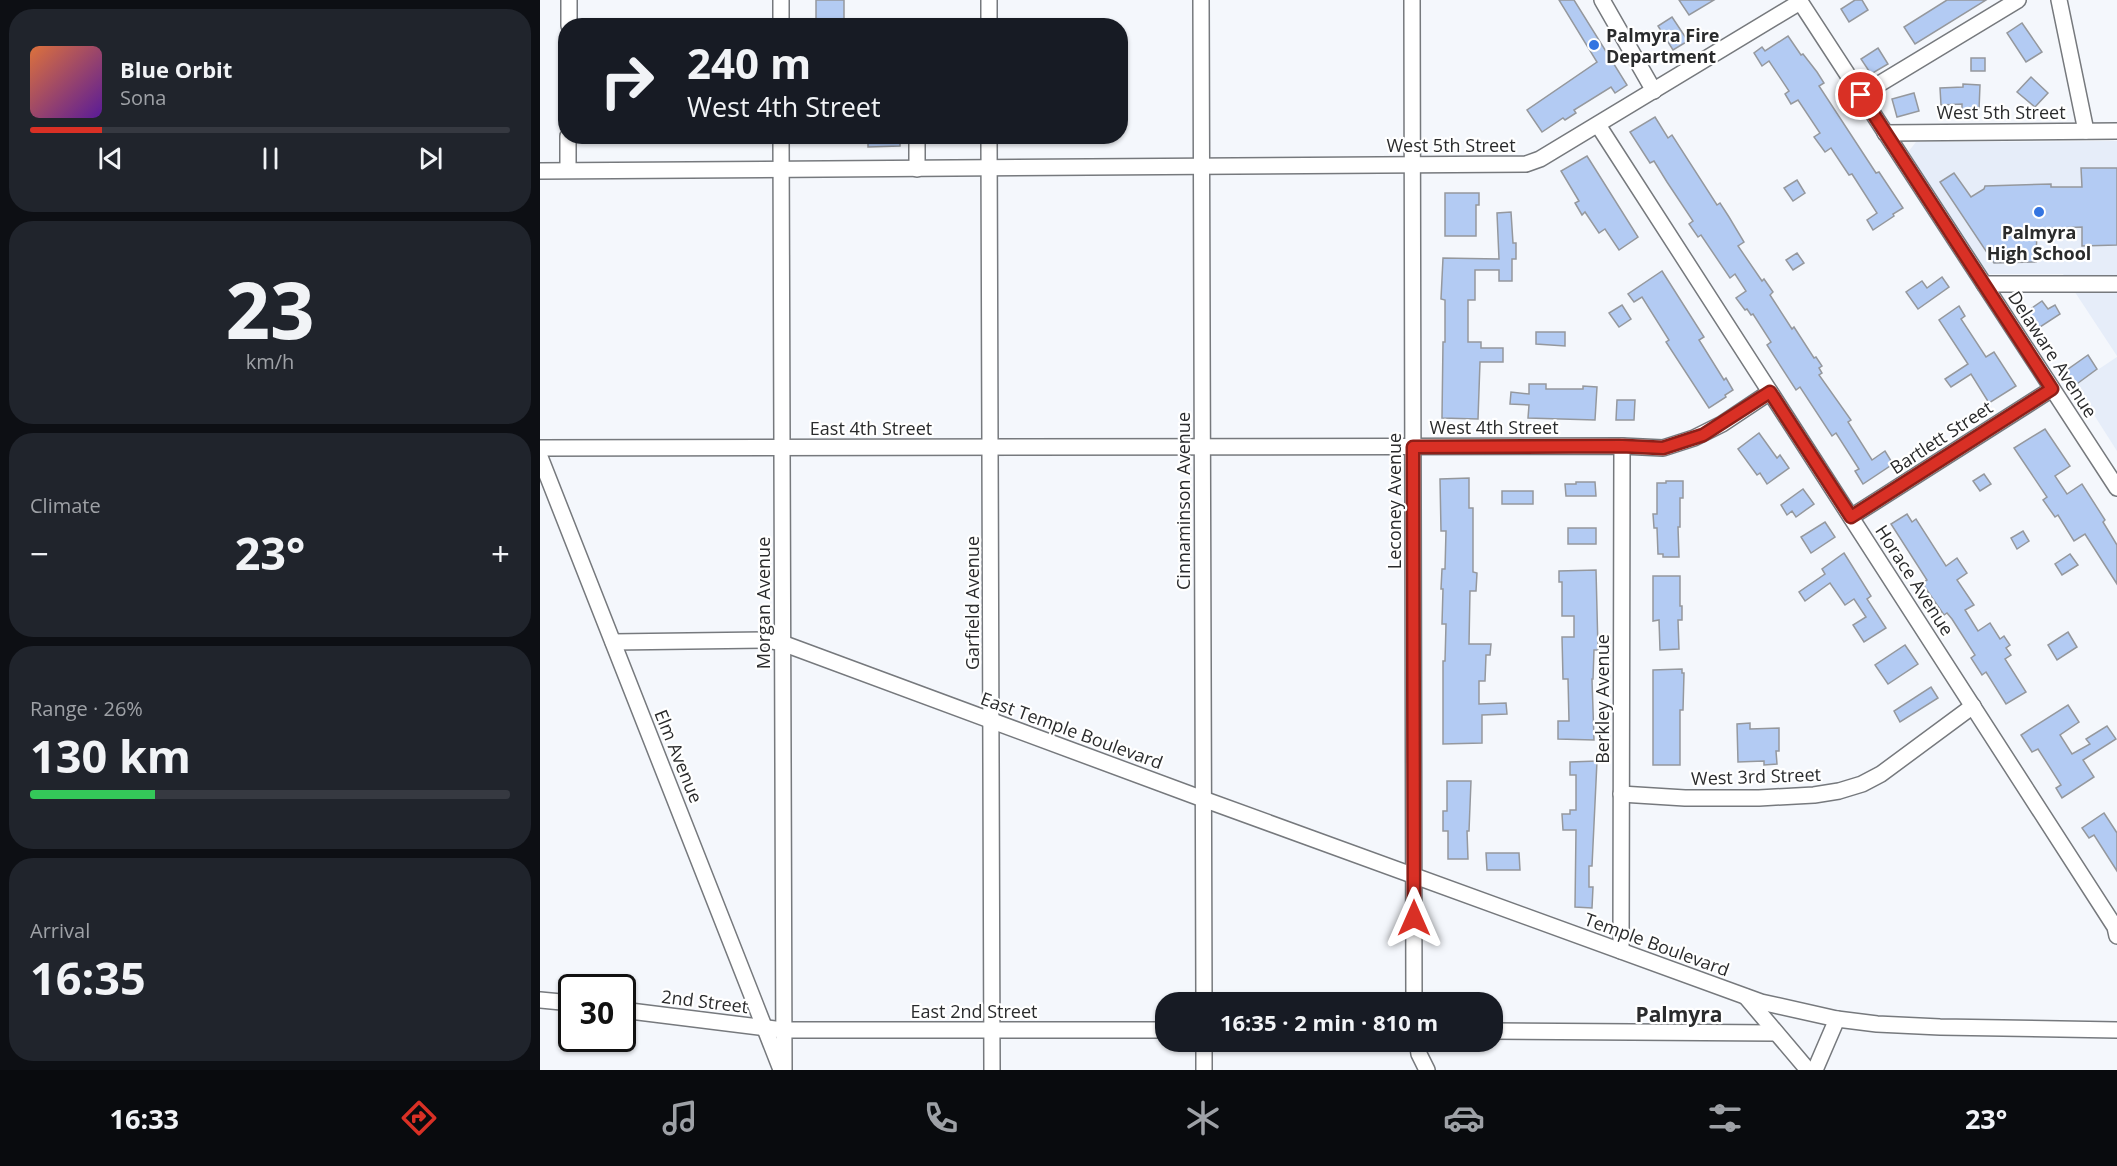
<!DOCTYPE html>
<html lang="en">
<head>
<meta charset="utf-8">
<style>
  body { margin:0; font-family:"Open Sans",sans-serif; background:#20242c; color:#f1f3f6; height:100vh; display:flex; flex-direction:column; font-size:22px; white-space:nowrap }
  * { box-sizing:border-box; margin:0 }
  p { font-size:20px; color:#9ea1a6 }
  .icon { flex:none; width:33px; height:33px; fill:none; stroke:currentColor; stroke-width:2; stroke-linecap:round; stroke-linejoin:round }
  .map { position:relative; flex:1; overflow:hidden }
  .details { display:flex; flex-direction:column; gap:9px; padding:9px; background:#0d0f14; width:540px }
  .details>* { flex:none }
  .banner { position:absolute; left:18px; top:18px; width:570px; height:126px; border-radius:24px; box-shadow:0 2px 4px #0004; background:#171b24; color:#f1f3f6; overflow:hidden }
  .speed { position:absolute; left:18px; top:974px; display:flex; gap:12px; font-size:30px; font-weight:700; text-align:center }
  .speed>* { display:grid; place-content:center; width:78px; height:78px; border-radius:50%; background:#171b24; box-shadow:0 2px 4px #0004; line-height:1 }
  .speed .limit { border:3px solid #111; border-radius:9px; background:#fff; color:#111 }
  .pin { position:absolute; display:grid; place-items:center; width:51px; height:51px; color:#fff; margin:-26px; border:3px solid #fff; border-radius:50%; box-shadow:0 2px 6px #0007 }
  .me { position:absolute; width:66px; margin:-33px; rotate:0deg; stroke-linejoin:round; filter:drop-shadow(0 0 4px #0008) }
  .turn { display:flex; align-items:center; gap:21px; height:126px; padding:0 30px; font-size:27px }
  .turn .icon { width:78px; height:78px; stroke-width:2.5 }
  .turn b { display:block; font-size:42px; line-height:51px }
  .big { font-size:45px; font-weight:700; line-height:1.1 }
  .details .widget { flex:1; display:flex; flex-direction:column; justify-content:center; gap:9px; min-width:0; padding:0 21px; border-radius:24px; background:#20242c }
  .details .dial { align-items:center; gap:0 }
  .dial b { font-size:78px; line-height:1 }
  .song { display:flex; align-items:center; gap:18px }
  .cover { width:72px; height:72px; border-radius:9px; background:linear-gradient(135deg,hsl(20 70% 55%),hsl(270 70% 35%)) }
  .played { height:6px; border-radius:3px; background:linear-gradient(90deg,#d93025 15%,#363941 15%) }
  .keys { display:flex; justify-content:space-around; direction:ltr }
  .heat { display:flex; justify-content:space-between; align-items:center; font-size:33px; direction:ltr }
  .charge { height:9px; border-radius:4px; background:linear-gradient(90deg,#34c759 26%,#363941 0) }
  .trip { position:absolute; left:615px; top:992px; width:348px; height:60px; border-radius:24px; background:#171b24; box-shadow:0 2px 4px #0004; font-weight:700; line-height:60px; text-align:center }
  .tabs { display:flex; height:96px; justify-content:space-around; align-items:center; background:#090b0e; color:#9ea1a6 }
  .tabs .icon { width:42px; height:42px }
  .tabs .current { color:#d93025 }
  .tabs b { font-size:27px; color:#f1f3f6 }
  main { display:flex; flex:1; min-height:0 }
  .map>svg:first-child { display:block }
  .built { fill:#e6edf9 }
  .building { fill:#b3cbf3; stroke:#95989d; stroke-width:1.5 }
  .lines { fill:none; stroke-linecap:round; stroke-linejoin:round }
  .minor-casing { stroke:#76797d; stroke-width:18 }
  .minor { stroke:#fff; stroke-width:15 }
  .route-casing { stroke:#8d1f18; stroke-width:15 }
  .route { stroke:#d93025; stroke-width:10 }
  .poi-dot { fill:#3374e1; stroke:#fff; stroke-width:2 }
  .labels { text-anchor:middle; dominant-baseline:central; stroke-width:4.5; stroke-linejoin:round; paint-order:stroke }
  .poi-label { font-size:18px; font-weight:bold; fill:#2a2b2c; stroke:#fff; text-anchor:start }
  .street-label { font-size:18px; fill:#2a2b2c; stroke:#fff }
  .quarter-label { font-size:21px; font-weight:bold; fill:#2a2b2c; stroke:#fff }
</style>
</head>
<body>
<main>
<section class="details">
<div class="widget">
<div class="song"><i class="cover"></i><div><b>Blue Orbit</b><p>Sona</p></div></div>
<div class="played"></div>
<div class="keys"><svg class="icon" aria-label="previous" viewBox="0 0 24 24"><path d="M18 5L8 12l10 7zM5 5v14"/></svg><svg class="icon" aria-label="pause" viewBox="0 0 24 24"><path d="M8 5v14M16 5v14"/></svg><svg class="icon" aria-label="next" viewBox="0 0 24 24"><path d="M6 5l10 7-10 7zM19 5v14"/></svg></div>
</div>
<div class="widget dial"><b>23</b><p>km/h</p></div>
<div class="widget"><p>Climate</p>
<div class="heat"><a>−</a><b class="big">23°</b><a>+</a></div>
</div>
<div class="widget"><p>Range · 26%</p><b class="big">130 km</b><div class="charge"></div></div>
<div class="widget"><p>Arrival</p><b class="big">16:35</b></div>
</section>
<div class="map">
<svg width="1577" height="1070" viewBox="0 0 1577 1070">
  <rect width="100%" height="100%" fill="#f4f7fc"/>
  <g class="built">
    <polygon points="1577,141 1577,356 1523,274 1444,274 1368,157 1368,152 1376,142 1385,142"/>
    <polygon points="1577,357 1577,451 1535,385"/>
  </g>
  <g class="building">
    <rect x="276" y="0" width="28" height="26"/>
    <polygon points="1019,0 1034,0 1087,85 1075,93 1071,87 1034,110 1036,113 1025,120 1023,118 1002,132 987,110 1057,62"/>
    <polygon points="1139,0 1174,0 1149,15"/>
    <polygon points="1315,0 1322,0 1328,10 1309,22 1301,9"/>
    <polygon points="1407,0 1446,0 1375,44 1364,27"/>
    <polygon points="1132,17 1148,41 1133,50 1118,26"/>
    <polygon points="1482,23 1502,52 1486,62 1467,33"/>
    <polygon points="1248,36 1261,55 1263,54 1277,72 1284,83 1279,86 1336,173 1339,172 1363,208 1353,214 1354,216 1333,230 1327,220 1337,213 1312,174 1309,175 1291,148 1285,152 1274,137 1280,133 1258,100 1251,104 1245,94 1249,91 1229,61 1222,66 1214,53 1222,47 1225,51"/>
    <polygon points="1338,48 1348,64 1331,74 1321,59"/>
    <rect x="1431" y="58" width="14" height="13"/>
    <polygon points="1491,77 1508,93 1495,107 1477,92"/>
    <polygon points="1423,84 1440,85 1439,110 1422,109 1422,104 1401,105 1400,88 1423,87"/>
    <polygon points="1374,93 1379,111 1357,117 1352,99"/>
    <polygon points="1115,117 1128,138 1132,135 1177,205 1180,203 1189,217 1204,242 1198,246 1222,281 1224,279 1233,292 1230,295 1252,329 1254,327 1274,358 1276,357 1282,366 1279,368 1282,373 1279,375 1311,420 1308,422 1332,460 1345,451 1353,464 1323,484 1315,471 1319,469 1296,433 1292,436 1260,387 1256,390 1227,345 1231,342 1213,314 1211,315 1207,309 1205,310 1196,298 1206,291 1195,274 1190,278 1161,235 1158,237 1149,224 1153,221 1127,182 1114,161 1110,163 1090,132"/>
    <polygon points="328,136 360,136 360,146 328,147"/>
    <polygon points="1047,156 1098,237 1079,250 1065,229 1059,233 1045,212 1042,215 1035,203 1039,201 1021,171"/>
    <polygon points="1541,168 1577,168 1577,245 1542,246 1542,227 1497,229 1496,262 1454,263 1400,182 1414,173 1431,197 1444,189 1445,186 1511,184 1511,187 1542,187"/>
    <polygon points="1257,180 1265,193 1253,201 1244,188"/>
    <polygon points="905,193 939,193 939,205 936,205 936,236 905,236"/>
    <polygon points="971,212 973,243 976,243 976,259 972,259 972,281 959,281 959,270 935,270 935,300 928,300 928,342 941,342 941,348 963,348 963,362 940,362 938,419 902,418 903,342 905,342 905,300 901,299 903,258 959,259 957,213"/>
    <polygon points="1257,253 1264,263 1253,270 1246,260"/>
    <polygon points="1122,271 1164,337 1159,340 1184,380 1186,378 1193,390 1185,395 1186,397 1169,408 1126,342 1129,340 1102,297 1094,302 1088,294"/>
    <polygon points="1402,277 1409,287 1378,309 1366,292 1382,281 1387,288"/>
    <polygon points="1502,301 1508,309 1515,305 1520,314 1497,329 1487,315 1494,311 1492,308"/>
    <polygon points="1082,305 1091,319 1079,327 1069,313"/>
    <polygon points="1419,306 1425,316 1421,319 1446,357 1454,352 1476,386 1449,403 1431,374 1411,387 1405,379 1428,364 1399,320"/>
    <polygon points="996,332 1025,332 1025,346 996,344"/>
    <polygon points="1548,355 1557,369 1534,386 1524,372"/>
    <polygon points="989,384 1006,384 1006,389 1043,389 1043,386 1057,387 1055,420 988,418 989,405 970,404 971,392 989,394"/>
    <polygon points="1077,400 1095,400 1094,420 1076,420"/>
    <polygon points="1505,429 1530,466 1515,476 1527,494 1542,484 1565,520 1563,522 1577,545 1577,584 1545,534 1534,541 1518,515 1515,517 1503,500 1507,497 1474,448"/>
    <polygon points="1219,433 1237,458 1240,455 1249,468 1227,484 1220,473 1217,475 1198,449"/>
    <polygon points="1444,474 1451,484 1440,491 1433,481"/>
    <polygon points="929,478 929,508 933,508 933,572 937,573 936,591 930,591 929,644 951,644 950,655 946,655 945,681 939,681 939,704 966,703 967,714 942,715 942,743 903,744 903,661 905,661 906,624 902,624 903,589 901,589 902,569 905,569 906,531 901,531 900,479"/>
    <polygon points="1126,481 1143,481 1143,498 1140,498 1140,527 1138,527 1139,557 1123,557 1123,554 1118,554 1117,528 1114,528 1113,514 1117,514 1117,483 1126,483"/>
    <polygon points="1036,482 1055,482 1056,496 1026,496 1025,484 1036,484"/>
    <polygon points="1263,489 1274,504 1256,517 1252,511 1247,515 1241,505"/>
    <rect x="962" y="491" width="31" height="13"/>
    <polygon points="1367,514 1372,522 1376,519 1406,566 1417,558 1427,573 1417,580 1434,605 1425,610 1438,631 1450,623 1460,639 1464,636 1470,645 1466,648 1471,655 1465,659 1486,692 1466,704 1446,672 1442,675 1431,658 1435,655 1412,619 1407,613 1404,615 1382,583 1387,580 1351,524"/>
    <polygon points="1285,522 1295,537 1271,553 1261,537"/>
    <rect x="1028" y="528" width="28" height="16"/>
    <polygon points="1483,531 1489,541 1477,549 1471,538"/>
    <polygon points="1304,553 1331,596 1327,599 1346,628 1324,642 1313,625 1326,617 1314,599 1305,605 1290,583 1265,601 1259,592 1285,574 1282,569"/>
    <polygon points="1530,554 1538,565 1522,575 1515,564"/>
    <polygon points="1056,570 1058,650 1054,650 1053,679 1052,679 1054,740 1018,739 1018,721 1029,721 1028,679 1023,679 1022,637 1034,637 1034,616 1022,616 1022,582 1019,582 1019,571"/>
    <polygon points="1113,576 1140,576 1140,606 1142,606 1142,620 1138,620 1139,649 1120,650 1119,620 1113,621"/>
    <polygon points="1528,632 1537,647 1517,660 1508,645"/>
    <polygon points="1365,645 1378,664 1348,684 1335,665"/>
    <polygon points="1142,669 1142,673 1144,673 1143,710 1140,710 1140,765 1113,765 1113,670"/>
    <polygon points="1391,687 1398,698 1360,722 1354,711"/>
    <polygon points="1528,705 1539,722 1520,735 1532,754 1550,744 1546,739 1567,726 1576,739 1543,760 1554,777 1522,798 1516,788 1521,785 1498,749 1492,752 1481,735"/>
    <polygon points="1210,723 1210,729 1239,728 1239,751 1236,751 1237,764 1224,765 1224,761 1198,762 1197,724"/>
    <polygon points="1057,761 1052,866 1049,866 1049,887 1053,887 1052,908 1035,907 1036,830 1023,830 1022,814 1030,814 1030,810 1036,810 1036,775 1030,775 1030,762"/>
    <polygon points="907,781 931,781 929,831 927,831 928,859 908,859 908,831 903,831 903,811 907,811"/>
    <polygon points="1564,813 1577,833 1577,871 1554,835 1549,838 1542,828"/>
    <polygon points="946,853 979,853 980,870 947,870"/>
  </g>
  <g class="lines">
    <g class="minor-casing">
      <g id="minor">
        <polyline points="241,0 241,26"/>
        <polyline points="661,0 664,1002"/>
        <polyline points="872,0 874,1002"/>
        <polyline points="1062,0 1114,91"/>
        <polyline points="1259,0 1577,488"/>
        <polyline points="1519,0 1546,131"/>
        <polyline points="29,26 29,0"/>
        <polyline points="449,26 449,0"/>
        <polyline points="1321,95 1478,0"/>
        <polyline points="1058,125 1575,927 1577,936"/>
        <polyline points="1345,133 1577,131"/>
        <polyline points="241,136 244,1070"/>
        <polyline points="449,136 452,1070"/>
        <polyline points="377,169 377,136"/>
        <polyline points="28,170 28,136"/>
        <polyline points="0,171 986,164 1000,159 1260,2"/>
        <polyline points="1444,284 1577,284"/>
        <polyline points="0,448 1082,446 1123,448 1154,438 1182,424 1230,392"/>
        <polyline points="0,457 240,1067"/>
        <polyline points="1311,517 1512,389"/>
        <polyline points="73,642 226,640 242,643 663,799 1221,1002 1297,1019 1337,1024 1400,1027 1577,1030"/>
        <polyline points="1081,794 1145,798 1219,798 1274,795 1299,791 1322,784 1341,774 1433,706"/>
        <polyline points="1081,951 1082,446"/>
        <polyline points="1206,997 1268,1070"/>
        <polyline points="0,1000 32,1003"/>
        <polyline points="82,1010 243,1030 626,1030"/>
        <polyline points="952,1031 1236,1033"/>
        <polyline points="664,1041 664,1070"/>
        <polyline points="877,1041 879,1054 887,1070"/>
        <polyline points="1275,1070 1297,1019"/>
      </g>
    </g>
    <use href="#minor" class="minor"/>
  </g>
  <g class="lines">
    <g class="route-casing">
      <polyline id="route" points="874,918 873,447 1082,446 1123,448 1163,435 1230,392 1311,517 1512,389 1321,95"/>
    </g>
    <use href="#route" class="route"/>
  </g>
  <g class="poi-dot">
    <circle cx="1054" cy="45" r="6"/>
    <circle cx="1499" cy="212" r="6"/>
  </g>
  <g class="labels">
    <g class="poi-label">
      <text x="1066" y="35">Palmyra Fire<tspan x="1066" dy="21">Department</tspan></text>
      <text x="1499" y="232" text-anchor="middle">Palmyra<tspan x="1499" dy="21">High School</tspan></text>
    </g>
    <g class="street-label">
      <text x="1461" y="112">West 5th Street</text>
      <text x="911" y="145">West 5th Street</text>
      <text transform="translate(1513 354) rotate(57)">Delaware Avenue</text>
      <text x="954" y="427">West 4th Street</text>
      <text x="331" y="428">East 4th Street</text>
      <text transform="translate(1401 437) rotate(-33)">Bartlett Street</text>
      <text transform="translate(643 501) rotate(-90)">Cinnaminson Avenue</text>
      <text transform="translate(854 501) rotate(-90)">Leconey Avenue</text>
      <text transform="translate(1375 580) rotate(57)">Horace Avenue</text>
      <text transform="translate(223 603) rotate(-90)">Morgan Avenue</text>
      <text transform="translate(432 603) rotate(-90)">Garfield Avenue</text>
      <text transform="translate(1062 699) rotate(-90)">Berkley Avenue</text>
      <text transform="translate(532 730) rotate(20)">East Temple Boulevard</text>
      <text transform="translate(139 756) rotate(68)">Elm Avenue</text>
      <text transform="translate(1216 776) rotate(-2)">West 3rd Street</text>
      <text transform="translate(1117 944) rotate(20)">Temple Boulevard</text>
      <text transform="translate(165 1001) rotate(7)">2nd Street</text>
      <text x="434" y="1011">East 2nd Street</text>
    </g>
    <g class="quarter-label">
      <text x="1139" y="1014">Palmyra</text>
    </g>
  </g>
</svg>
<div class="speed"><div class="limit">30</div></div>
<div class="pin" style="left:1321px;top:95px;background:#d93025"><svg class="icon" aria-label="arrive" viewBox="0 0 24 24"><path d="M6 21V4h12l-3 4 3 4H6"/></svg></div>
<svg class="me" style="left:874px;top:918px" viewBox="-20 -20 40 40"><path d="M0-17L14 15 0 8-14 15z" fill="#d93025" stroke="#fff" stroke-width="4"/></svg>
<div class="trip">16:35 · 2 min · 810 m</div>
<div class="banner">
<div class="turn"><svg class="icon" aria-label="right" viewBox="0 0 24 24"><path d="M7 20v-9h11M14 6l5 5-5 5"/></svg><div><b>240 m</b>West 4th Street</div></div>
</div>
</div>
</main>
<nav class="tabs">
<b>16:33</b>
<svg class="icon current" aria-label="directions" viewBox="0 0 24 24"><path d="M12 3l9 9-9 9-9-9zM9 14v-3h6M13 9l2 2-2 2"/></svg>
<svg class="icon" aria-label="music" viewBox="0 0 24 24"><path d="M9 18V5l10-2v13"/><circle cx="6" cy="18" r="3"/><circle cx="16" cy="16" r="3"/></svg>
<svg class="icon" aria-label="phone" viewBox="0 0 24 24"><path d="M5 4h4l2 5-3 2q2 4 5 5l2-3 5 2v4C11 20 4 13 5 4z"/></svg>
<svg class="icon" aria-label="climate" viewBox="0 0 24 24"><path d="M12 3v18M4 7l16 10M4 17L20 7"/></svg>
<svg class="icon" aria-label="car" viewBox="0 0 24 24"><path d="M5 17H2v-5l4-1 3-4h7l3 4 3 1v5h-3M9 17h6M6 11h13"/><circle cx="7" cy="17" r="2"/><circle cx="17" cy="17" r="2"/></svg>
<svg class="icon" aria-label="filters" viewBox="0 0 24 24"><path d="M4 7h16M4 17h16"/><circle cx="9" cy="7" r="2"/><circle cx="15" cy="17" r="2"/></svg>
<b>23°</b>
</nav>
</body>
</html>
